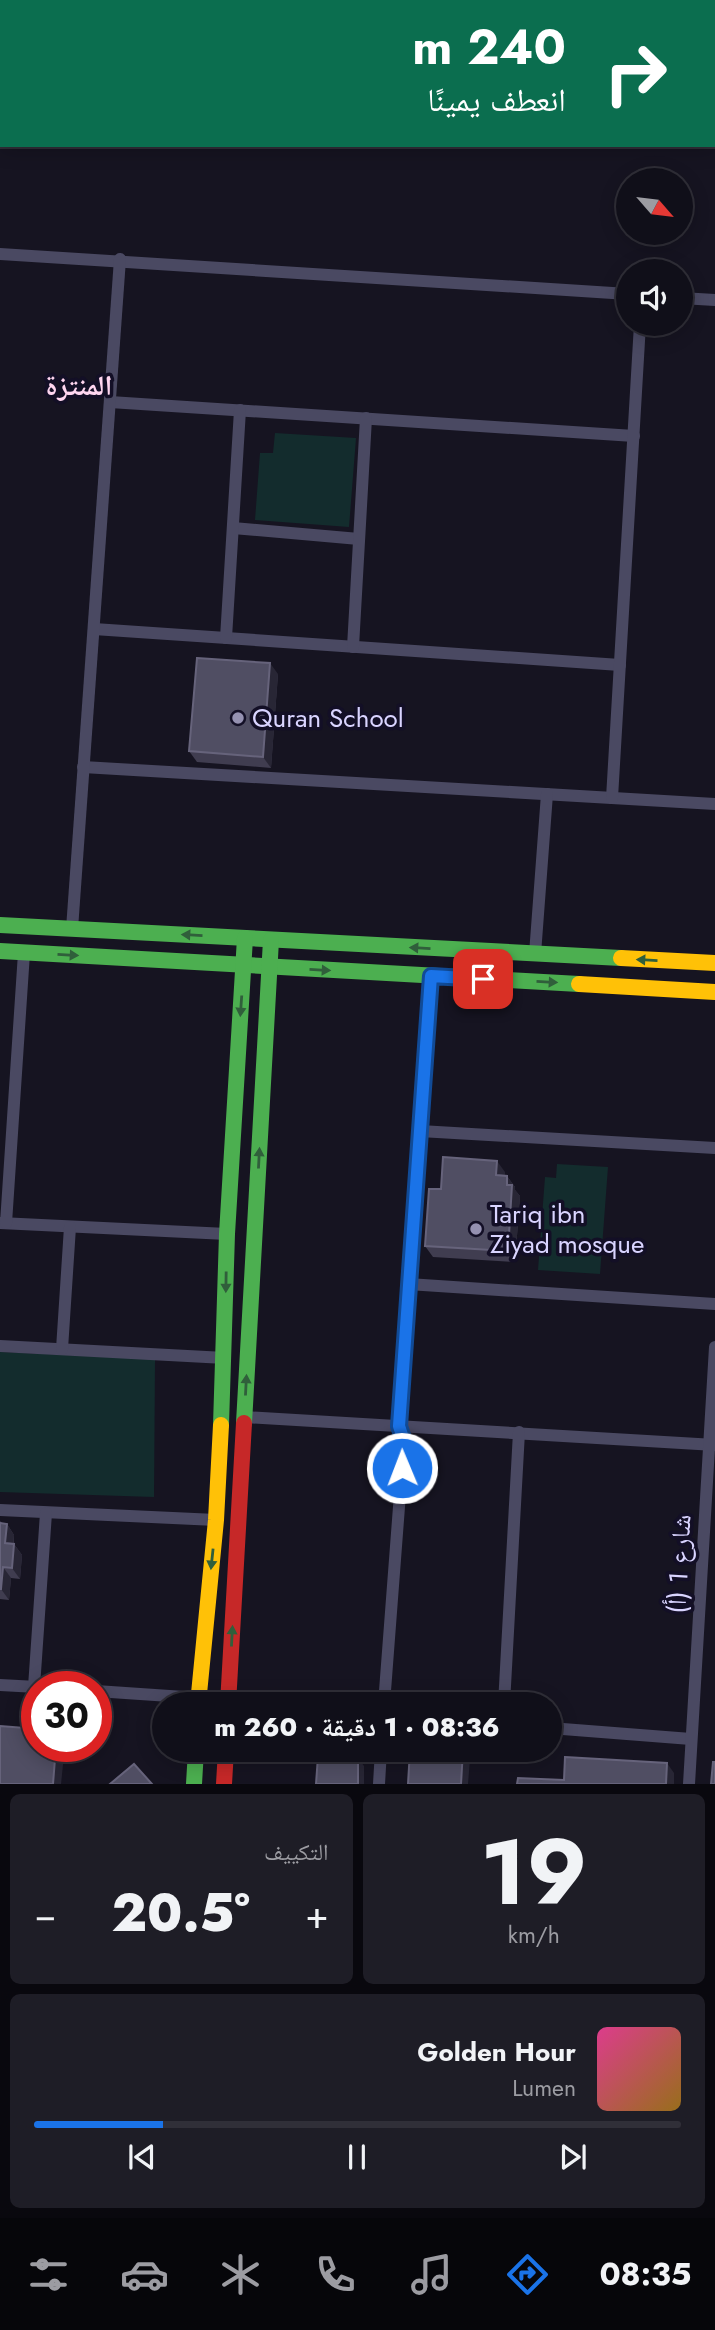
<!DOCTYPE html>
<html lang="ar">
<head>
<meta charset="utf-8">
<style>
  body { margin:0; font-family:Jost,"Noto Naskh Arabic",sans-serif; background:#1e1d26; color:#f1f3f6; direction:rtl; height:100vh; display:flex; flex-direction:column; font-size:26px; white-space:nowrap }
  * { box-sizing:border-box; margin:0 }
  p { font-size:23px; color:#9c9ca2 }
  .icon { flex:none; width:38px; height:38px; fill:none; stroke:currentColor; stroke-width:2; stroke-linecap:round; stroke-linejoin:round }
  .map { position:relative; height:1784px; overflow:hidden; direction:ltr }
  .drawer { display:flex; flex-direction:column; gap:10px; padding:10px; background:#09080e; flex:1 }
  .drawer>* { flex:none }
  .guide { position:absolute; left:0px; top:0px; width:716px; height:147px; box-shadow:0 4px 18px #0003,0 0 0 2px #302f38; direction:rtl; background:#0b6e4f; color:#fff; overflow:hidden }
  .needle { width:46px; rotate:118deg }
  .tools { position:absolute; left:616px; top:168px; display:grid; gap:14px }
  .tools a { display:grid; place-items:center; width:77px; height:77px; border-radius:50%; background:#100f19; box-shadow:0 4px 18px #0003,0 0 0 2px #302f38; font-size:35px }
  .speed { position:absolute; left:21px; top:1671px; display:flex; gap:14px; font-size:35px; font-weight:700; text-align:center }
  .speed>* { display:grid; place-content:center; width:91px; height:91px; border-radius:50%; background:#100f19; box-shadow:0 4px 18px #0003,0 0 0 2px #302f38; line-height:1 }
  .speed .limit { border:10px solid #d22; background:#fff; color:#111 }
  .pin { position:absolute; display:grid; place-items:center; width:60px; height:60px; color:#fff; margin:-30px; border-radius:14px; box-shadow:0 4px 10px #0006 }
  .me { position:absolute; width:77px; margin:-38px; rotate:359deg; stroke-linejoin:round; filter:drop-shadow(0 0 5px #0008) }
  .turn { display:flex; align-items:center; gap:24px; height:147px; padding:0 35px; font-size:32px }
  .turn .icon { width:91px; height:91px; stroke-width:2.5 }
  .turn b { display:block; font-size:49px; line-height:60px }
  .big { font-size:52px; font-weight:800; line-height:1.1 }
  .drawer .widget { flex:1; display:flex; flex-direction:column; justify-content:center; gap:10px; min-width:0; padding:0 24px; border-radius:10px; background:#1e1d26 }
  .drawer .dial { align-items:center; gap:0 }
  .dial b { font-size:91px; line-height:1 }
  .song { display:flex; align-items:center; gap:21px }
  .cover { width:84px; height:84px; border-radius:10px; background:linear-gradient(135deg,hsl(330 70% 55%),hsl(40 70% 35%)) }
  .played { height:7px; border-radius:4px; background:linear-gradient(90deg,#1a73e8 20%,#302f38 20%) }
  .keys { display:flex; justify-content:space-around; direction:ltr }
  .heat { display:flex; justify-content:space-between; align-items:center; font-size:38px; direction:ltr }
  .drawer .tiles { flex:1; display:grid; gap:10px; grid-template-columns:1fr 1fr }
  .widget:last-child { grid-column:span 2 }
  .trip { position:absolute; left:152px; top:1692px; width:410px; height:70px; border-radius:35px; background:#100f19; box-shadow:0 4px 18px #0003,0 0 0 2px #302f38; font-weight:800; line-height:70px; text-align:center; direction:rtl }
  .tab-bar { display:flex; height:112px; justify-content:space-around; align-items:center; background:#06060a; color:#9c9ca2 }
  .tab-bar .icon { width:49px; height:49px }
  .tab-bar .on { color:#1a73e8 }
  .tab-bar b { font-size:32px; color:#f1f3f6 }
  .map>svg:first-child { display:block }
  .green { fill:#132c2d }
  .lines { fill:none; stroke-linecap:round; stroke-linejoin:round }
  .street { stroke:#4a4962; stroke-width:12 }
  .fast { stroke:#4caf50; stroke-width:16 }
  .slow { stroke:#ffc107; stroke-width:16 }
  .jam { stroke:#c62828; stroke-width:16 }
  .wall { fill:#403d50 }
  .shaded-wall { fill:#282635 }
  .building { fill:#504e63; stroke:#66637b; stroke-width:2 }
  .oneway { fill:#305f3b }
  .route-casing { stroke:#114b97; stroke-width:18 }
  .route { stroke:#1a73e8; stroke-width:12 }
  .poi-dot { fill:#9591b1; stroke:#130f26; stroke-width:2.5 }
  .labels { text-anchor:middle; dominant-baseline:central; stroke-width:7; stroke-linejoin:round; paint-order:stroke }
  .poi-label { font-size:26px; fill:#d9d4ff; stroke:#130f26; text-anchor:start }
  .street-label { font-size:26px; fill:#d9d4ff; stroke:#130f26 }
  .neighbourhood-label { font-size:28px; font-weight:bold; fill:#ffd6f0; stroke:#130f26 }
</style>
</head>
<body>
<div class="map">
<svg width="715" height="1784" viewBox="0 0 715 1784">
  <rect width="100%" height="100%" fill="#161421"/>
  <g class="green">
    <polygon points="275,433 356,438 349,527 255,520 260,453 273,453"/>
    <polygon points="557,1164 608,1167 600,1274 538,1270 545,1177 556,1178"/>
    <polygon points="0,1352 155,1359 154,1497 0,1492"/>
  </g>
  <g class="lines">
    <g class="street">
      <polyline points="698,0 715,1"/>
      <polyline points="247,2 247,0"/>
      <polyline points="356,2 356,0"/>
      <polyline points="579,2 579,0"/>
      <polyline points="0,254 628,294"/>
      <polyline points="681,298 715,300"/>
      <polyline points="110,402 634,436"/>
      <polyline points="233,528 359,539"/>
      <polyline points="94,629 620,665"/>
      <polyline points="226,638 240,410"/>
      <polyline points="353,647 366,418"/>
      <polyline points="83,767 715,804"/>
      <polyline points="612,798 640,324"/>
      <polyline points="72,929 120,259"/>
      <polyline points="535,954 547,794"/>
      <polyline points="420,1131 715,1148"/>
      <polyline points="0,1223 227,1234"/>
      <polyline points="6,1223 24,953"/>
      <polyline points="408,1284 715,1304"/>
      <polyline points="0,1346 225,1358"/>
      <polyline points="62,1349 70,1227"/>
      <polyline points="244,1417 715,1445"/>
      <polyline points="0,1510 216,1520"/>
      <polyline points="0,1685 37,1687"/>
      <polyline points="34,1687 46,1513"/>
      <polyline points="96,1691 199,1698"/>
      <polyline points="384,1704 404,1441 399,1426 431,976"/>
      <polyline points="504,1704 519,1432"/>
      <polyline points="550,1728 691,1739"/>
      <polyline points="379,1784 381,1750"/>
      <polyline points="689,1784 715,1347"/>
    </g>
    <g class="fast">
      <polyline points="0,67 2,67"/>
      <polyline points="0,96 2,96"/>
      <polyline points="714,139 715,139"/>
      <polyline points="0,925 621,958"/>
      <polyline points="0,951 579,984"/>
      <polyline points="244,1423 271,940"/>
      <polyline points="221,1425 227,1234 245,938"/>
      <polyline points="194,1784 196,1750"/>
    </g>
    <g class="slow">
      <polyline points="714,111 715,111"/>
      <polyline points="621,958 715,963"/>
      <polyline points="579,984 715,992"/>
      <polyline points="198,1704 216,1520 221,1425"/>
    </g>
    <g class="jam">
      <polyline points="228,1704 244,1423"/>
      <polyline points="224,1784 226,1750"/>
    </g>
  </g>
  <g class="wall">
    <polygon points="278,674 271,768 197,762 189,751"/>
    <polygon points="505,1172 504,1176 507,1176 515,1187 515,1190 520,1196 515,1262 433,1257 425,1246 441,1189"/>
    <polygon points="0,1521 2,1523 7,1524 14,1535 14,1544 22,1555 20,1579 11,1578 9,1600 0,1599"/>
  </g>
  <g class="shaded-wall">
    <polygon points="270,663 278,674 271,768 263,757"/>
    <polygon points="497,1161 505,1172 504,1186 496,1175"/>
    <polygon points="507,1176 515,1187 515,1190 520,1196 515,1262 508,1251"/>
    <polygon points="7,1524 14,1535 13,1554 5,1543"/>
    <polygon points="14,1544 22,1555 20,1579 12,1568"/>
    <polygon points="3,1567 11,1578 9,1600 1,1589"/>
    <polygon points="56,1746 65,1746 61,1784 53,1784"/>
    <polygon points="463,1750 470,1759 468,1784 461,1784"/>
    <polygon points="358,1758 364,1766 364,1784 358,1784"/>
    <polygon points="667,1763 674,1773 674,1784 666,1784"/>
  </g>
  <g class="building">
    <polygon points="197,658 270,663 263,757 189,751"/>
    <polygon points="443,1157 497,1161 496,1175 507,1176 507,1185 512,1185 508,1251 425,1246 429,1189 441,1189"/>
    <polygon points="0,1523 7,1524 5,1543 14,1544 12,1568 3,1567 1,1589 0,1589"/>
    <polygon points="27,1711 37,1712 37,1746 56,1746 53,1784 0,1784 0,1726 25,1728"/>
    <polygon points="410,1750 463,1750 461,1784 408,1784"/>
    <polygon points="318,1756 358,1758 358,1784 316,1784"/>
    <polygon points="565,1757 667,1763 666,1784 517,1784 518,1778 564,1780"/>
    <polygon points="713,1762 715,1762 715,1784 711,1784"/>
    <polygon points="134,1764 152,1784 110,1784"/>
  </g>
  <defs><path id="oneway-solid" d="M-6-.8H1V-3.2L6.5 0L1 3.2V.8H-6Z" transform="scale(1.75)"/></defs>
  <g class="oneway">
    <use href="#oneway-solid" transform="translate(192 935) rotate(-177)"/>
    <use href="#oneway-solid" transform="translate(420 948) rotate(-177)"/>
    <use href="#oneway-solid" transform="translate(68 955) rotate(3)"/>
    <use href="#oneway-solid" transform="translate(647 960) rotate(-177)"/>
    <use href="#oneway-solid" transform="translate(320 970) rotate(3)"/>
    <use href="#oneway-solid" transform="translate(547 982) rotate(3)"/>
    <use href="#oneway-solid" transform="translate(241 1006) rotate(94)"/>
    <use href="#oneway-solid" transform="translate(259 1158) rotate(-87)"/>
    <use href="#oneway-solid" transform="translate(226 1282) rotate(91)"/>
    <use href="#oneway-solid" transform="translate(246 1385) rotate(-87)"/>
    <use href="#oneway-solid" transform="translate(212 1559) rotate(96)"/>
    <use href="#oneway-solid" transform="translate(232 1636) rotate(-87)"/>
  </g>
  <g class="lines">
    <g class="route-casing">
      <polyline id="route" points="402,1468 404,1441 399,1426 431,976 483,979"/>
    </g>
    <use href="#route" class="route"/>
  </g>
  <g class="poi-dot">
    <circle cx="238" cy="718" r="7"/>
    <circle cx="476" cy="1229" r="7"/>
  </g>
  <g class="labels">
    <g class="poi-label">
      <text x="252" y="718">Quran School</text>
      <text x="490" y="1214">Tariq ibn<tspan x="490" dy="30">Ziyad mosque</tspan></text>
    </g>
    <g class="street-label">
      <text transform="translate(679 1564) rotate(-87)">شارع 1 (أ)</text>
    </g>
    <g class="neighbourhood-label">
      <text x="79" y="385">المنتزة</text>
    </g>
  </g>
</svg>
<div class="tools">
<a><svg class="needle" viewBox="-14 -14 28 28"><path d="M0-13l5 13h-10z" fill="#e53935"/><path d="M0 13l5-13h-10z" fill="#9c9ca2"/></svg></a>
<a><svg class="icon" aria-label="sound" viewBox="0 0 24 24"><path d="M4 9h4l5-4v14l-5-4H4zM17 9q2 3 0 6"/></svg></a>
</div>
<div class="speed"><div class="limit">30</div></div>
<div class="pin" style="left:483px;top:979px;background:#d93025"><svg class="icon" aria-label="arrive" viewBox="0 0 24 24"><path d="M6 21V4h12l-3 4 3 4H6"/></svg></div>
<svg class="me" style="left:402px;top:1468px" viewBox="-20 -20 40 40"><circle r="17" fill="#1a73e8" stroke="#fff" stroke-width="3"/><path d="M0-11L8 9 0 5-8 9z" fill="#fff"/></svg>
<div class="trip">08:36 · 1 دقيقة · 260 m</div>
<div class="guide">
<div class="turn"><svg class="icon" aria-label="right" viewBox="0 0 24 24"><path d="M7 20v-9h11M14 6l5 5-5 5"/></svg><div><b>240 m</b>انعطف يمينًا</div></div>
</div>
</div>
<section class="drawer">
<div class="tiles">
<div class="widget dial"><b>19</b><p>km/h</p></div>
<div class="widget"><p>التكييف</p>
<div class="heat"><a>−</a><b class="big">20.5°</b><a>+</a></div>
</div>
<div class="widget">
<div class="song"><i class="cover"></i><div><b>Golden Hour</b><p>Lumen</p></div></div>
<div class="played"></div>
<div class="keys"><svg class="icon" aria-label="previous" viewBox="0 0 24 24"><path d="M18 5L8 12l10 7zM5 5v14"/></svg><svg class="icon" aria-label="pause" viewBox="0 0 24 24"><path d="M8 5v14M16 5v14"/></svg><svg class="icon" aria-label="next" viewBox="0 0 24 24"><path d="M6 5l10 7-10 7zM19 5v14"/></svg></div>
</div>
</div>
</section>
<nav class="tab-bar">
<b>08:35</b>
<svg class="icon on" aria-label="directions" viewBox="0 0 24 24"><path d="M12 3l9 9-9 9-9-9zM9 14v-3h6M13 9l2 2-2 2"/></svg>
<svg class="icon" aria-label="music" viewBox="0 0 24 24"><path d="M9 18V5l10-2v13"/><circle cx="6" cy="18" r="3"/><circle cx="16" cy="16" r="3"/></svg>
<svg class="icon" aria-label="phone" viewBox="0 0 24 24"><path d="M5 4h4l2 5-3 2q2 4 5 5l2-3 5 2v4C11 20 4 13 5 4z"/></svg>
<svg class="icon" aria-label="climate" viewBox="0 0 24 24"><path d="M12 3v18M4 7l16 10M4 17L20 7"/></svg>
<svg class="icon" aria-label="car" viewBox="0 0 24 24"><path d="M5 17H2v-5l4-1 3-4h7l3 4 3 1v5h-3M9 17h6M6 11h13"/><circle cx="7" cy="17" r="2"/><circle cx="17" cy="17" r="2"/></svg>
<svg class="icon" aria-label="filters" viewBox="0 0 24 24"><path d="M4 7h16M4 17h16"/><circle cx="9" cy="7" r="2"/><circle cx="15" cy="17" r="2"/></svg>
</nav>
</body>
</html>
